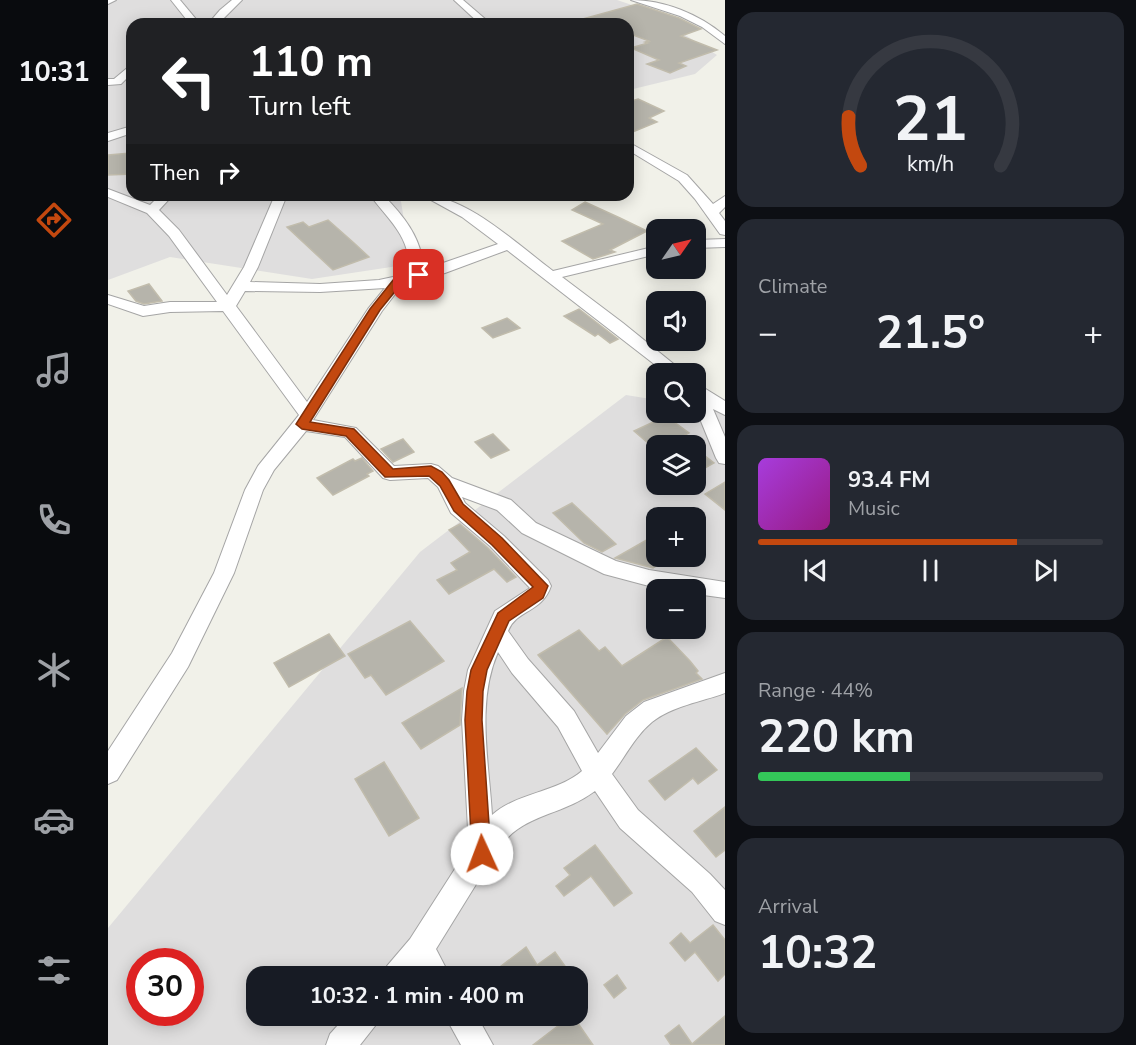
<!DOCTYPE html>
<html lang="en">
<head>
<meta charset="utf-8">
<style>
  body { margin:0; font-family:"Nunito Sans",sans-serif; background:#242831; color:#f1f3f6; height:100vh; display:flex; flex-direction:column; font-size:22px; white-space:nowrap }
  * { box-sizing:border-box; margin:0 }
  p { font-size:20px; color:#9ea1a6 }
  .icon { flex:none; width:33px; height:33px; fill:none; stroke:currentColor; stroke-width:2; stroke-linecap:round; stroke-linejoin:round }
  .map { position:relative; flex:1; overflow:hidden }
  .sheet { display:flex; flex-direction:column; gap:12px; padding:12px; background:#0d0f14; width:411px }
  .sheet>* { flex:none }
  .hud { position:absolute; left:18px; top:18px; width:508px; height:183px; border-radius:18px; box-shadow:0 3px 15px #0003; background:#202124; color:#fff; overflow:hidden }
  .needle { width:39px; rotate:56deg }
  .fabs { position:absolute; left:538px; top:219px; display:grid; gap:12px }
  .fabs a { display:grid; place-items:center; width:60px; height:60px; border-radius:12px; background:#171b24; box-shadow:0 3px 15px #0003; font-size:30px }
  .speed { position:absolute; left:18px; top:948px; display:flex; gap:12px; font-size:30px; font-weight:700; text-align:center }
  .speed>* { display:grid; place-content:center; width:78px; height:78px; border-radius:50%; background:#171b24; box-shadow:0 3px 15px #0003; line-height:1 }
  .speed .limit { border:9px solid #d22; background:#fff; color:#111 }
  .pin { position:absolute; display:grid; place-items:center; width:51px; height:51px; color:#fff; margin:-26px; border-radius:12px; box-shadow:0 3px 9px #0006 }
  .me { position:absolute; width:66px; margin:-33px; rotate:358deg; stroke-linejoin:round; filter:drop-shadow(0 0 4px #0008) }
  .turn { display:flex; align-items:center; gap:21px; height:126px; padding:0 24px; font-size:27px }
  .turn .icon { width:78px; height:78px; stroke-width:2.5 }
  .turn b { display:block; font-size:42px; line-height:51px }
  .then { display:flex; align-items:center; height:57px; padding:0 24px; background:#0003; gap:12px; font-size:22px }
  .big { font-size:45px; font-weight:700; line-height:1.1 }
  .sheet .tile { flex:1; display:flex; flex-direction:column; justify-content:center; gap:9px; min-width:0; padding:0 21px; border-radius:18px; background:#242831 }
  .sheet .dial { align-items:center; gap:0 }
  .dial svg { height:156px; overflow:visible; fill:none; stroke:#363941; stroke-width:7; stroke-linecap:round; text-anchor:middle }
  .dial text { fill:#f1f3f6; stroke:none }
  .song { display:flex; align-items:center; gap:18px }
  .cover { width:72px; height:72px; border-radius:9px; background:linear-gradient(135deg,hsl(280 70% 55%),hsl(310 70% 35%)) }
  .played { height:6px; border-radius:3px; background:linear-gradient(90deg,#c3480f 75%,#363941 75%) }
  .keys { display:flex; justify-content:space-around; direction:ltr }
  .heat { display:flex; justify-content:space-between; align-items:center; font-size:33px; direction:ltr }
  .charge { height:9px; border-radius:4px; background:linear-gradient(90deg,#34c759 44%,#363941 0) }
  .trip { position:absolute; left:138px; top:966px; width:342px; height:60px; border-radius:18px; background:#171b24; box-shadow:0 3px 15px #0003; font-weight:700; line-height:60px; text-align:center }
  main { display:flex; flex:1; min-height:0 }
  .tabs { display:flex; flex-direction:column; width:108px; justify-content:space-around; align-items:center; background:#090b0e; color:#9ea1a6 }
  .tabs .icon { width:42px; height:42px }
  .tabs .on { color:#c3480f }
  .tabs b { font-size:27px; color:#f1f3f6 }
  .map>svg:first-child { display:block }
  .residential { fill:#dfdede; fill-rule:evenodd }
  .building { fill:#b6b4ab; stroke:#c1bcac; stroke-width:1.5 }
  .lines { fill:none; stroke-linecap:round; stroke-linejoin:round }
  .minor-casing { stroke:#a5a5a5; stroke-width:2 }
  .minor { fill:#fff; fill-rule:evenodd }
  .route { fill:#c3480f; stroke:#7f2f0a; stroke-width:1.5 }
</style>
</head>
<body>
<main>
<nav class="tabs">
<b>10:31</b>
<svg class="icon on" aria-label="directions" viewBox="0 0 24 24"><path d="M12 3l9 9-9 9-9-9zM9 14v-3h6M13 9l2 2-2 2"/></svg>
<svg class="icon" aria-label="music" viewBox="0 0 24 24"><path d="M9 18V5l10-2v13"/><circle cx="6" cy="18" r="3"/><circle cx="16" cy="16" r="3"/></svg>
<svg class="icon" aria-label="phone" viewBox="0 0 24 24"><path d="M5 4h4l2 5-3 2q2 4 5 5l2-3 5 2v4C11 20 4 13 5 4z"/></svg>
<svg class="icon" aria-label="climate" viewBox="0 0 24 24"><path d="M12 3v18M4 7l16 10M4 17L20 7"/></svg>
<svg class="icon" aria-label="car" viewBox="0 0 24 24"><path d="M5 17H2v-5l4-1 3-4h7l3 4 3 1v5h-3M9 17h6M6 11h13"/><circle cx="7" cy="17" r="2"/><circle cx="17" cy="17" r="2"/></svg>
<svg class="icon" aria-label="filters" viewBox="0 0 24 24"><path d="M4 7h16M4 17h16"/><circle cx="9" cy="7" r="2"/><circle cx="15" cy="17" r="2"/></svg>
</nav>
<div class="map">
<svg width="617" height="1045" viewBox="0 0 617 1045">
  <rect width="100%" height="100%" fill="#f1f1e9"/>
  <g class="residential">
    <polygon points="0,0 509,0 536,9 609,55 587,74 521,90 520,24 24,24 24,195 292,195 303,264 204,279 62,257 0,280"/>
    <path d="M518,395L549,400V412H588V406L617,411V1045H0V928L312,552ZM549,446H588V484H549ZM549,518H588V556H549ZM549,590H588V628H549ZM32,962H82V1012H32ZM148,976H470V1016H148Z"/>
  </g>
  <g class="building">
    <polygon points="529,4 571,18 593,29 573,36 609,50 571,63 578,66 562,73 539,64 551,60 523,48 540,43 537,42 541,41 520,33 520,24 495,24 478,18"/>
    <polygon points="530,99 556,111 541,118 549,122 520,134 520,102"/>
    <polygon points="22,153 21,160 24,159 24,174 0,175 0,155"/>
    <polygon points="477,202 512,218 539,231 502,250 507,252 485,259 454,241 495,224 464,210"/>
    <polygon points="220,220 246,243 261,257 225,270 179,227 195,222 201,227"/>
    <polygon points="41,284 54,301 36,304 28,301 20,291"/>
    <polygon points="471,309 510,339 502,343 490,334 487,336 456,316"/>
    <polygon points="399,318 412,328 385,338 374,328"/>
    <polygon points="558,416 581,433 557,446 549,446 548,450 526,431"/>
    <polygon points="385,434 401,450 383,458 367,442"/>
    <polygon points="295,439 306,452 285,462 273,449"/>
    <polygon points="588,449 606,463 588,473"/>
    <polygon points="254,458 265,471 259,474 261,476 225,495 209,478 245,459 247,461"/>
    <polygon points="617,482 617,510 597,494"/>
    <polygon points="464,503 508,544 494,552 476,543 445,513"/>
    <polygon points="352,524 380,548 408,577 399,582 386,569 341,594 329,580 349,570 343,563 362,552 341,530"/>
    <polygon points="549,534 549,556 565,556 545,568 507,558"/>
    <polygon points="302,621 336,661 278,695 263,675 257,678 240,654"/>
    <polygon points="471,630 491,651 497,647 514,666 559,637 582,661 590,671 588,673 594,679 535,700 517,714 499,734 430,655"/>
    <polygon points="221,634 237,656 181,687 166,663"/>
    <polygon points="354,688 352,725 313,749 294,723"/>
    <polygon points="588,748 609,770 590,784 585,778 557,800 541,781"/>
    <polygon points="276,762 311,818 281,836 247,779"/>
    <polygon points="617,807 617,850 608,857 586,831"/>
    <polygon points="487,845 524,893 506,906 483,876 456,896 448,886 462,875 456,868"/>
    <polygon points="605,925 617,940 617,974 610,981 587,952 577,961 562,943 573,933 582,943"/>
    <polygon points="418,947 429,965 447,952 464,976 398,976 392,967"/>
    <polygon points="509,975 518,988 506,998 496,985"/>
    <polygon points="463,1016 465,1016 485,1045 425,1045"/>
    <polygon points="617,1016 617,1045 563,1045 557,1036 571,1025 584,1044"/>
  </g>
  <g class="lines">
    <g class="minor-casing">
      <g id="minor">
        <polygon points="0,0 8,0 0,4"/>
        <polygon points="63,0 72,0 92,24 82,24"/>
        <polygon points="124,0 134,0 110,24 100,24 112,10"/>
        <polygon points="346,0 355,0 383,24 372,24"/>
        <path d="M523,0C556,0 591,14 617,36V44L594,27L572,16Z"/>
        <polygon points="24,64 24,73 13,84 0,85 0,79 6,79"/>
        <polygon points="24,126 24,133 0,141 0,133"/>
        <polygon points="520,142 579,175 605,204 617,196 617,207 611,213 617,221 617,235 612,234 587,199 571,181 520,150"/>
        <path d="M0,189L42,205L52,195H65L51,210L71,230L119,295L136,267L167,195H179L150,267L142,282L212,284L271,280L285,277L301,264C300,234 278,217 262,195H275C294,214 313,237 315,265L309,272L390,244L354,217L314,195C358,195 410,245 445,271L549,246V254L454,277L515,323L578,374H559L399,250L337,273L295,284L274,311L205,420L248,428L286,466L323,464L330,466L344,478L403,500L428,523L508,561L541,570L617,582V598L588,594V590H561L541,586L496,574L414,533L389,510L354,497L357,503L396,536L440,580L443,586C434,613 409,609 400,631L420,659L466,711L490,753L518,716L536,702L617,673V693C593,702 564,706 544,722C527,736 517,757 504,774L530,810L602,874L617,890V925L607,921L584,892L512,828L487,791C448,820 405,812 383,863L380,865L328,949L342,976H312L310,973L307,976H275L279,966L302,939L361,847L354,720L356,691L360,670L387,611L422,588L382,546L343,513L330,487L320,478L282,480L275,478L237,437L198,431L166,470L155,490L126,573L80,667L9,780L0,784V751L64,653L106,573L137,490L150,466L191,415L115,311L62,312L35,316L0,304V295L36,306L62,302H109L61,236L39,213L0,197ZM277,288L260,309L199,402L128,306L137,291L212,292ZM390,652L404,673L450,727L474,771C448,793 410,792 384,815C381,762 368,702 390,652Z"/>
        <polygon points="617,239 617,247 588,248 588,240"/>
        <polygon points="588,383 617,401 617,415 605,409 617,437 617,464 611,463 608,458 588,409"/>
        <polygon points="238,1016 272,1016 267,1026 252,1045 218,1045 222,1034"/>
        <polygon points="337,1016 369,1016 385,1045 353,1045"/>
      </g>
    </g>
    <use href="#minor" class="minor"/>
  </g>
  <polygon class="route" points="311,272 315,273 315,278 294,283 272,310 202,422 246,429 285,469 323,466 334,472 341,480 355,504 394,538 440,586 435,598 401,621 379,670 375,691 374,720 383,854 380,860 374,863 367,860 364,854 357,720 359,691 363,670 390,613 425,587 384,545 346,511 332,486 321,476 277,477 238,436 194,429 188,424 262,309 286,279"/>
</svg>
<div class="fabs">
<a><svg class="needle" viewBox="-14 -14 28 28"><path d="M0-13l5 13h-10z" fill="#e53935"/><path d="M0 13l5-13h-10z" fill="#9ea1a6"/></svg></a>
<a><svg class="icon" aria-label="sound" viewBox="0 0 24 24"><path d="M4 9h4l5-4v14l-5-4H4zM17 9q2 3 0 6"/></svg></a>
<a><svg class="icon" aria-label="search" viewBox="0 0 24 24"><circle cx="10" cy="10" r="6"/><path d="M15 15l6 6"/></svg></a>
<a><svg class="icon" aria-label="layers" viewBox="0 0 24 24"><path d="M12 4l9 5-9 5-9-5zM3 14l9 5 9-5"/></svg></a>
<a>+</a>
<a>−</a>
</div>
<div class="speed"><div class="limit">30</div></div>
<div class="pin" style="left:311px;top:275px;background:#d93025"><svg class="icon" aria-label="arrive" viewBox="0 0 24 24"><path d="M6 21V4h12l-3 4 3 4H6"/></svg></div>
<svg class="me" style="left:374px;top:854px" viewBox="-20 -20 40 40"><circle r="19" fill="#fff"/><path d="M0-13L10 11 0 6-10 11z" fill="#c3480f"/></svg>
<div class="trip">10:32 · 1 min · 400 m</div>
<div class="hud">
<div class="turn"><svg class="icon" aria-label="left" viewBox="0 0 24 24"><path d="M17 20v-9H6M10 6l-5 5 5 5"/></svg><div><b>110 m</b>Turn left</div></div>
<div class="then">Then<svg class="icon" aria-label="right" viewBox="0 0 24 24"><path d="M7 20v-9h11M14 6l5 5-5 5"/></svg></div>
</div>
</div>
<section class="sheet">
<div class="tile dial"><svg viewBox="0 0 100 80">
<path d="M14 69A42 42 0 1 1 86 69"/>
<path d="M14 69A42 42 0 0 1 8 44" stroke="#c3480f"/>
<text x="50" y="56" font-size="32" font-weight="700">21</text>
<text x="50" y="72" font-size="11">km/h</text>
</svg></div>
<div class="tile"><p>Climate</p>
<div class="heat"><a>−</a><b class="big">21.5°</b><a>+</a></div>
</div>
<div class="tile">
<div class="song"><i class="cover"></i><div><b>93.4 FM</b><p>Music</p></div></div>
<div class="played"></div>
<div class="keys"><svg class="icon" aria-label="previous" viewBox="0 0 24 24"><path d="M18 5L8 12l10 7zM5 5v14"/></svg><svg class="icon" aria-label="pause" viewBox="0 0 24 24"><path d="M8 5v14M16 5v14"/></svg><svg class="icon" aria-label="next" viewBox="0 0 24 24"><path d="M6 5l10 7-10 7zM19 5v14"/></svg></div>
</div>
<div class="tile"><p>Range · 44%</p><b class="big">220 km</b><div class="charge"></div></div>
<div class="tile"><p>Arrival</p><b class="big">10:32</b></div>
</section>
</main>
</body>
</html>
